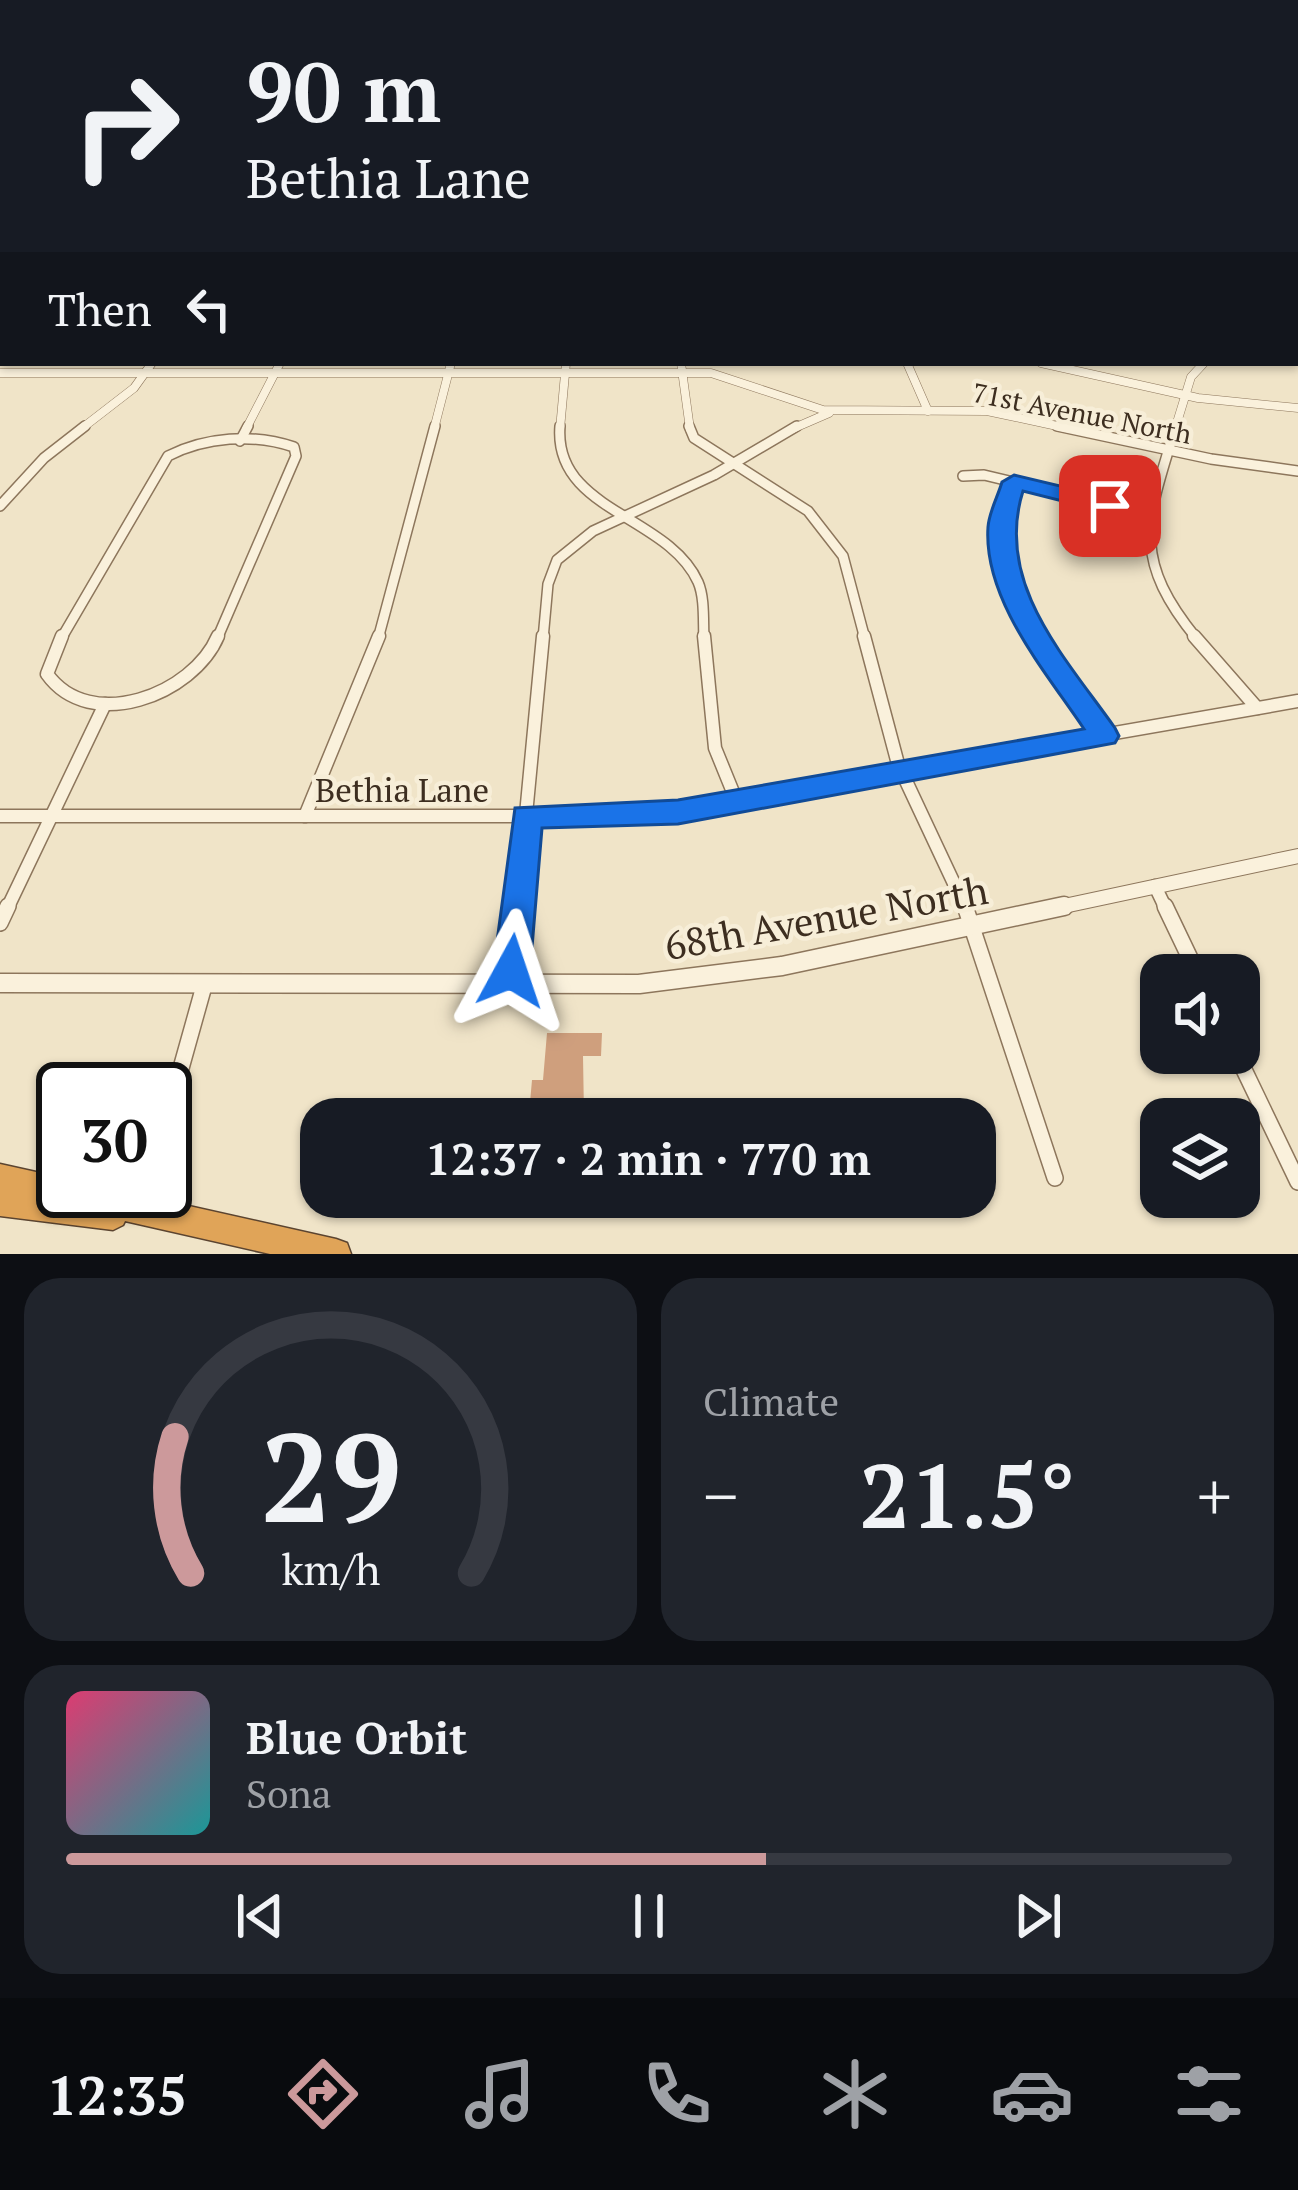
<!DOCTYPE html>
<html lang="en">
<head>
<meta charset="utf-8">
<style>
  body { margin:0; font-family:"PT Serif",serif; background:#20242c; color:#f1f3f6; height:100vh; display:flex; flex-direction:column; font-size:45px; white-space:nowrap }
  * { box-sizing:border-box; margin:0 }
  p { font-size:39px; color:#9ea1a6 }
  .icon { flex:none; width:66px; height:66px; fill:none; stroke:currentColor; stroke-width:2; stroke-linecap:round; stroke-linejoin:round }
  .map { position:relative; height:1254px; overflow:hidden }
  .panel { display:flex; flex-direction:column; gap:24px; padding:24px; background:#0d0f14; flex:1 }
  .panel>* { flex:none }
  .top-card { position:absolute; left:0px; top:0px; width:1299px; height:366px; box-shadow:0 3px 9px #0004; background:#171b24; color:#f1f3f6; overflow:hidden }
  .controls { position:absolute; left:1140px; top:954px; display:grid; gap:24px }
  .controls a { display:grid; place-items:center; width:120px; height:120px; border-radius:24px; background:#171b24; box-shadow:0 3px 9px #0004; font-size:60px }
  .speed { position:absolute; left:36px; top:1062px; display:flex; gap:24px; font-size:60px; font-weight:700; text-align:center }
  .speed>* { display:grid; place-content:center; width:156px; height:156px; border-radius:50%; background:#171b24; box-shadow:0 3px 9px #0004; line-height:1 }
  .speed .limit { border:6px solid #111; border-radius:18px; background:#fff; color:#111 }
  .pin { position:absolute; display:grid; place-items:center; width:102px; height:102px; color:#fff; margin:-51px; border-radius:24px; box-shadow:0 6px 18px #0006 }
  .me { position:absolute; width:132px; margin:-66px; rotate:5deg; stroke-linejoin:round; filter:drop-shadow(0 0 9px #0008) }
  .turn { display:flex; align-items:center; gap:42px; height:252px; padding:0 48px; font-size:54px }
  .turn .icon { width:156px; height:156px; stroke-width:2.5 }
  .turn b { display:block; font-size:84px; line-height:102px }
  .then { display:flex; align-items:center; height:114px; padding:0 48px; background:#0003; gap:24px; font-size:45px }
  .big { font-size:90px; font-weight:800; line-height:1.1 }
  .panel .tile { flex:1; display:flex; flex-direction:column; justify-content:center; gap:18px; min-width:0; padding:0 42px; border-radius:36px; background:#20242c }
  .panel .dial { align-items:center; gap:0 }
  .dial svg { height:312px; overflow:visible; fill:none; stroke:#363941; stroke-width:7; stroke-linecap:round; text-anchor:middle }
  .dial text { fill:#f1f3f6; stroke:none }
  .song { display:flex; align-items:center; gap:36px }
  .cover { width:144px; height:144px; border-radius:18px; background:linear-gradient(135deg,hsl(340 70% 55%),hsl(180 70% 35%)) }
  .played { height:12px; border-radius:6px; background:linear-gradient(90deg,#cc999b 60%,#363941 60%) }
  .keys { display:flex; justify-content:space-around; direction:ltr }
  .heat { display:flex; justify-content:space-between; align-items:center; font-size:66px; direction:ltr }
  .panel .tiles { flex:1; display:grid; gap:24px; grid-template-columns:1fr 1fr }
  .tile:last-child { grid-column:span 2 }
  .trip { position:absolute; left:300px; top:1098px; width:696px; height:120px; border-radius:36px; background:#171b24; box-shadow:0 3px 9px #0004; font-weight:800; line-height:120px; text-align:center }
  .tabs { display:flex; height:192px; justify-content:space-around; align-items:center; background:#090b0e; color:#9ea1a6 }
  .tabs .icon { width:84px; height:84px }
  .tabs .selected { color:#cc999b }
  .tabs b { font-size:54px; color:#f1f3f6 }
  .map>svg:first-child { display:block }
  .building { fill:#cf9f7d }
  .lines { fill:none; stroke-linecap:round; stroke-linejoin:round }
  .minor-far3-casing { stroke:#8d765c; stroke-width:9 }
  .minor-far2-casing { stroke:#8d765c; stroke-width:12 }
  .minor-far1-casing { stroke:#8d765c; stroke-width:15 }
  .minor-casing { stroke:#8d765c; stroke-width:18 }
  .tertiary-far1-casing { stroke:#8d765c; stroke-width:16 }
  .tertiary-casing { stroke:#8d765c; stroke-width:21 }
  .motorway-casing { stroke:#5b4430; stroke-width:3 }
  .minor-far3 { stroke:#faf1dc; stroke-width:8 }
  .minor-far2 { stroke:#faf1dc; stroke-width:9 }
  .minor-far1 { stroke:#faf1dc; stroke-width:12 }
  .minor { stroke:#faf1dc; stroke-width:15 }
  .tertiary-far1 { stroke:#faf1dc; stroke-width:14 }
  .tertiary { stroke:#faf1dc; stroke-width:18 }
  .motorway { fill:#e0a458; fill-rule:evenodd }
  .route { fill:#1a73e8; stroke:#114b97; stroke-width:3 }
  .labels { text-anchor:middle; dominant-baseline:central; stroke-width:9; stroke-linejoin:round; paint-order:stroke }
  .far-street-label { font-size:27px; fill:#3d2e20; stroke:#f7eed8 }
  .street-label { font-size:33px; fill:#3d2e20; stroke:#f7eed8 }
  .near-street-label { font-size:39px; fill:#3d2e20; stroke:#f7eed8 }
</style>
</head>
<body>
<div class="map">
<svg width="1298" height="1254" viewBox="0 0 1298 1254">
  <rect width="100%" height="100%" fill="#f0e4c8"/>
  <polygon class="building" points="547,1033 602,1033 601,1056 583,1056 584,1115 529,1114 532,1080 543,1080"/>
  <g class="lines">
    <g class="minor-far3-casing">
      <g id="minor-far3">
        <polyline points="681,363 690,429"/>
        <polyline points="907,363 928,411"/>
        <polyline points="1041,363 1198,398 1298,408"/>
        <polyline points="0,373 711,373 823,410 987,411 1071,429"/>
        <polyline points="81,429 134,388 152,363"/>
        <polyline points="246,429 280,363"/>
        <polyline points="434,429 451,363"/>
        <polyline points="560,429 566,363"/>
        <polyline points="792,429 829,413"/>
        <polyline points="1175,429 1191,377 1204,363"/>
      </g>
    </g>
    <g class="minor-far2-casing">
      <g id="minor-far2">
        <path d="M560,426C553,511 668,515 698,582C705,598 703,622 704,639"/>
        <polyline points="689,426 694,438 808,511 843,556 865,639"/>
        <polyline points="1057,426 1211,459 1298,471"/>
        <path d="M1176,426C1147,520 1130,557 1197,639"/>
        <polyline points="240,441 248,426"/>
        <polyline points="963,476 984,475 1154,516"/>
        <path d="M1014,482C996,540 1007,586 1036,639"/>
        <polyline points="0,506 44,458 85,426"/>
        <path d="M61,639L168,456C205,437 253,433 294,447L296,456L217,639"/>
        <polyline points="378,639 435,426"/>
        <polyline points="543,639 548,584 557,560 593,531 714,475 797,426"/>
      </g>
    </g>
    <g class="minor-far1-casing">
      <g id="minor-far1">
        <path d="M62,636L47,674C90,734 193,695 218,636"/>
        <polyline points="704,636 715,748 737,802"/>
        <polyline points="864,636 898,764 966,909"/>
        <polyline points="1034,636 1104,736"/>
        <polyline points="1194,636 1257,708"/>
        <polyline points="0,816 639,816 1298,701"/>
        <polyline points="305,816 379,636"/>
        <polyline points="1155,886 1166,909"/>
        <polyline points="7,909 105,704"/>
        <polyline points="517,909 543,636"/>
      </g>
    </g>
    <g class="minor-casing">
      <g id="minor">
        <polyline points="965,906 1055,1178"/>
        <polyline points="1165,906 1198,975"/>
        <polyline points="0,923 8,906"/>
        <polyline points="510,986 518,906"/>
        <polyline points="1236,1053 1298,1182"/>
        <polyline points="176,1086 204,986"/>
      </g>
    </g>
    <g class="tertiary-far1-casing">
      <polyline id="tertiary-far1" points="1050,909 1298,856"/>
    </g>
    <g class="tertiary-casing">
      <polyline id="tertiary" points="0,983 639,984 782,966 1064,906"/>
    </g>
    <g class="motorway-casing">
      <polygon id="motorway" points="0,1164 63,1178 63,1191 122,1191 336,1239 347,1243 351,1254 270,1254 125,1221 123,1225 113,1230 0,1216"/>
    </g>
    <use href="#minor-far3" class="minor-far3"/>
    <use href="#minor-far2" class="minor-far2"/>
    <use href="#minor-far1" class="minor-far1"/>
    <use href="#minor" class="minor"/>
    <use href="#tertiary-far1" class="tertiary-far1"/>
    <use href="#tertiary" class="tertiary"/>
    <use href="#motorway" class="motorway"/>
  </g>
  <linearGradient id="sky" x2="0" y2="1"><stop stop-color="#8fbad6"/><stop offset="0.44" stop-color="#f8f3e6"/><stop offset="1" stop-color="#f8f3e6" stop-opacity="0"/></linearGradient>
  <rect width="1298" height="312" fill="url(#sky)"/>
  <path class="route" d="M1014,475L1119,500L1122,506L1110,513L1023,491C994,583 1065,657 1115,728L1119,736L1115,743L678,824L542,828L530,971L524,982L511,987L498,982L493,971L515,808L678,800L1084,729C1046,672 983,600 988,527C989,512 998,496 1002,482Z"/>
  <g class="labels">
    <g class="far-street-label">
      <text transform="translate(1082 413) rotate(11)">71st Avenue North</text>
    </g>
    <g class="street-label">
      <text x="402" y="789">Bethia Lane</text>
    </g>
    <g class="near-street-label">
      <text transform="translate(826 917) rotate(-10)">68th Avenue North</text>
    </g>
  </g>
</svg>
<div class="controls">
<a><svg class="icon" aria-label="sound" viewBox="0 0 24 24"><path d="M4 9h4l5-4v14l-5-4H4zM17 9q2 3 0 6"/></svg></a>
<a><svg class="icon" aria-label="layers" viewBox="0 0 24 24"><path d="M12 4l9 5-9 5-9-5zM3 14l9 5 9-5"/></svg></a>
</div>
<div class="speed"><div class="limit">30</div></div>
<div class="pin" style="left:1110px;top:506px;background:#d93025"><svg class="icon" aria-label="arrive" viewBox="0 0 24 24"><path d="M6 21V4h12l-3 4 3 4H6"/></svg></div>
<svg class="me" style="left:511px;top:971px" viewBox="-20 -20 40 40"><path d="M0-17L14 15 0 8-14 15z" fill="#1a73e8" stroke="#fff" stroke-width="4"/></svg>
<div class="trip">12:37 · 2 min · 770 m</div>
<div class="top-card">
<div class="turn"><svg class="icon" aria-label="right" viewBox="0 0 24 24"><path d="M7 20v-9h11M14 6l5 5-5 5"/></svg><div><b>90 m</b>Bethia Lane</div></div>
<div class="then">Then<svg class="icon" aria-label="left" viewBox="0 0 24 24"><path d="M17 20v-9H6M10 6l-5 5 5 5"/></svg></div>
</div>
</div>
<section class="panel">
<div class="tiles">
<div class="tile dial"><svg viewBox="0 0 100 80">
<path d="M14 69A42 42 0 1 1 86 69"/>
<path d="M14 69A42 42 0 0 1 10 34" stroke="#cc999b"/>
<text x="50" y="56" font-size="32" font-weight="700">29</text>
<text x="50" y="72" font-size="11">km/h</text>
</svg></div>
<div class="tile"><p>Climate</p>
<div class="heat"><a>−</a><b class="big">21.5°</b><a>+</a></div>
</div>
<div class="tile">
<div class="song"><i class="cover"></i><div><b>Blue Orbit</b><p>Sona</p></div></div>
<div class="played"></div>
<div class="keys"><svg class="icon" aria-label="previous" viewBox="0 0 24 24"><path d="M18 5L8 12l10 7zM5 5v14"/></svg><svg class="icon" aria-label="pause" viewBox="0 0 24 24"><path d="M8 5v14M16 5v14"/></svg><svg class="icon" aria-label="next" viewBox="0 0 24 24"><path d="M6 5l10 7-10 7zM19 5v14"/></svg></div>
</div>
</div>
</section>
<nav class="tabs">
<b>12:35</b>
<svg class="icon selected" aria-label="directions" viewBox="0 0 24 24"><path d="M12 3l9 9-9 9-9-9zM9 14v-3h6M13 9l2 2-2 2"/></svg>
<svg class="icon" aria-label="music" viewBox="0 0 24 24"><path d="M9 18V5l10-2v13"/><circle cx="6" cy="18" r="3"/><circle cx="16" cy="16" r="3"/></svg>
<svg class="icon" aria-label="phone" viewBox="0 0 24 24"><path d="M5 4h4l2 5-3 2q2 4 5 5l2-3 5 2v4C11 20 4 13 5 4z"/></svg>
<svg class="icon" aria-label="climate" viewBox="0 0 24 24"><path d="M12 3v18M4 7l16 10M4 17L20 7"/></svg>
<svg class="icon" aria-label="car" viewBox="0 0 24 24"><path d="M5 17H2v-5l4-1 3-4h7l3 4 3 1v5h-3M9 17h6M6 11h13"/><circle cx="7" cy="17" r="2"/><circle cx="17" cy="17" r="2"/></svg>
<svg class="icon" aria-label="filters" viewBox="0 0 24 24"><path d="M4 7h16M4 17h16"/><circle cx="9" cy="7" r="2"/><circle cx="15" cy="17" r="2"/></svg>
</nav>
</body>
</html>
